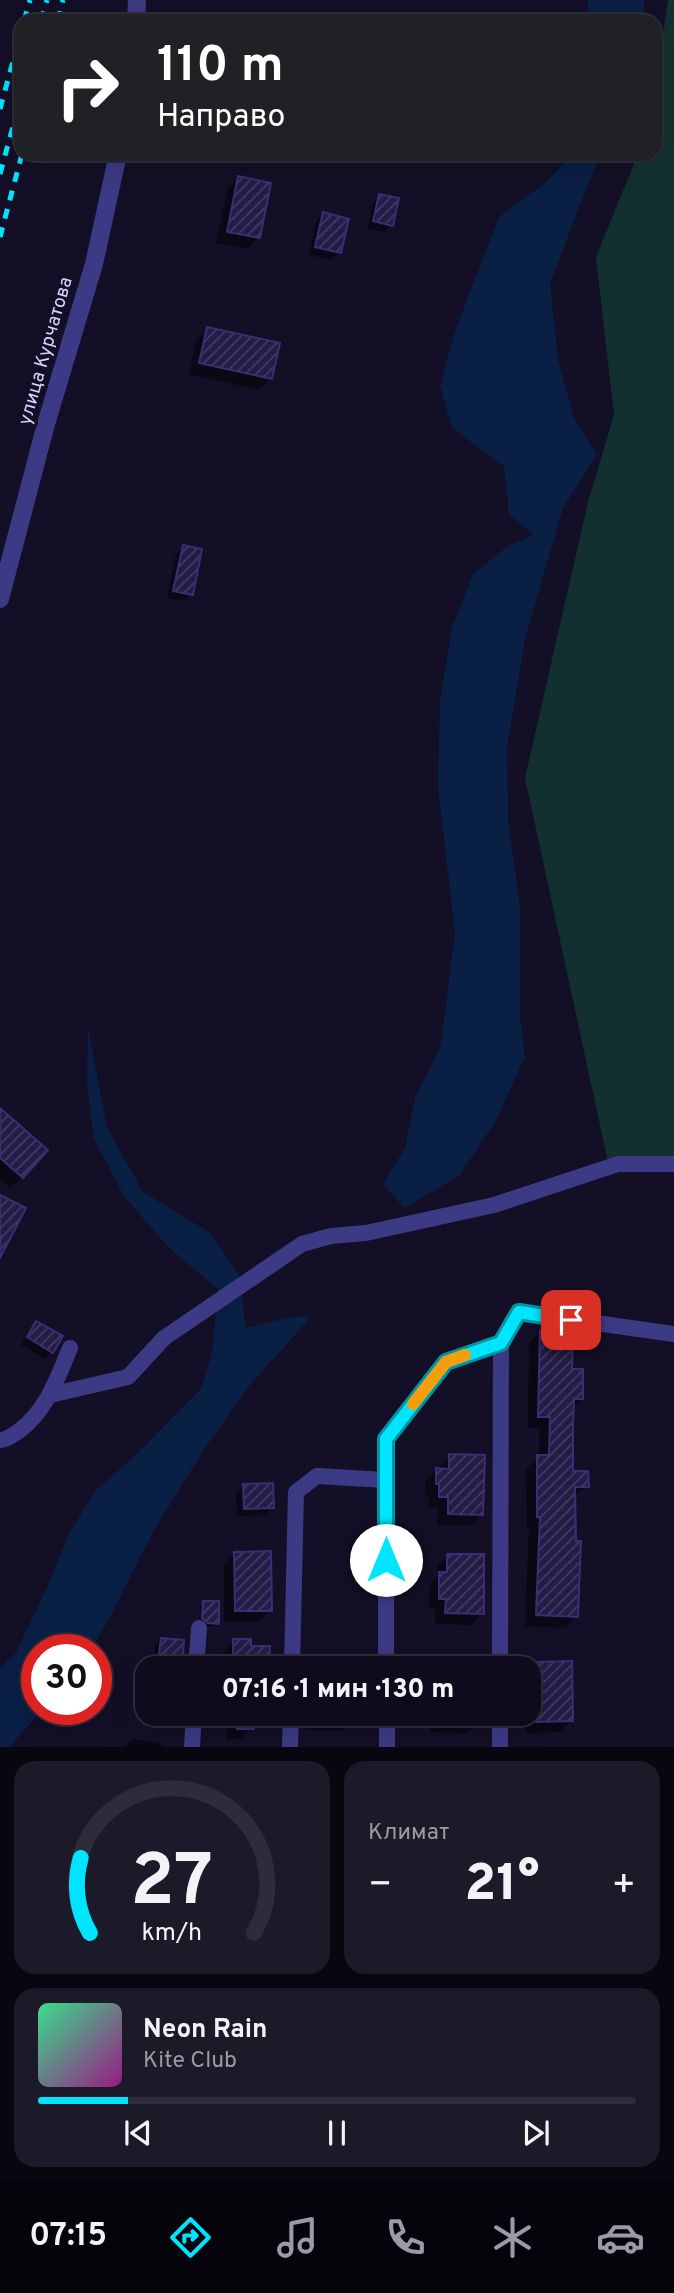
<!DOCTYPE html>
<html lang="ru">
<head>
<meta charset="utf-8">
<style>
  body { margin:0; font-family:Overpass,sans-serif; background:#1c1929; color:#f1f3f6; height:100vh; display:flex; flex-direction:column; font-size:26px; white-space:nowrap }
  * { box-sizing:border-box; margin:0 }
  p { font-size:23px; color:#9b9ba3 }
  .icon { flex:none; width:38px; height:38px; fill:none; stroke:currentColor; stroke-width:2; stroke-linecap:round; stroke-linejoin:round }
  .map { position:relative; height:1747px; overflow:hidden }
  .drawer { display:flex; flex-direction:column; gap:14px; padding:14px; background:#08060f; flex:1 }
  .drawer>* { flex:none }
  .top-card { position:absolute; left:14px; top:14px; width:648px; height:147px; border-radius:21px; box-shadow:0 7px 28px #0002,0 0 0 2px #2e2b3b; background:#202124; color:#fff; overflow:hidden }
  .speed { position:absolute; left:21px; top:1634px; display:flex; gap:14px; font-size:35px; font-weight:700; text-align:center }
  .speed>* { display:grid; place-content:center; width:91px; height:91px; border-radius:50%; background:#0e0b1c; box-shadow:0 7px 28px #0002,0 0 0 2px #2e2b3b; line-height:1 }
  .speed .limit { border:10px solid #d22; background:#fff; color:#111 }
  .pin { position:absolute; display:grid; place-items:center; width:60px; height:60px; color:#fff; margin:-30px; border-radius:14px; box-shadow:0 4px 10px #0006 }
  .me { position:absolute; width:77px; margin:-38px; rotate:0deg; stroke-linejoin:round; filter:drop-shadow(0 0 5px #0008) }
  .turn { display:flex; align-items:center; gap:24px; height:147px; padding:0 28px; font-size:32px }
  .turn .icon { width:91px; height:91px; stroke-width:2.5 }
  .turn b { display:block; font-size:49px; line-height:60px }
  .big { font-size:52px; font-weight:800; line-height:1.1 }
  .drawer .widget { flex:1; display:flex; flex-direction:column; justify-content:center; gap:10px; min-width:0; padding:0 24px; border-radius:21px; background:#1c1929 }
  .drawer .dial { align-items:center; gap:0 }
  .dial svg { height:182px; overflow:visible; fill:none; stroke:#2e2b3b; stroke-width:7; stroke-linecap:round; text-anchor:middle }
  .dial text { fill:#f1f3f6; stroke:none }
  .song { display:flex; align-items:center; gap:21px }
  .cover { width:84px; height:84px; border-radius:10px; background:linear-gradient(135deg,hsl(150 70% 55%),hsl(310 70% 35%)) }
  .played { height:7px; border-radius:4px; background:linear-gradient(90deg,#00e5ff 15%,#2e2b3b 15%) }
  .keys { display:flex; justify-content:space-around; direction:ltr }
  .heat { display:flex; justify-content:space-between; align-items:center; font-size:38px; direction:ltr }
  .drawer .tiles { flex:1; display:grid; gap:14px; grid-template-columns:1fr 1fr }
  .widget:last-child { grid-column:span 2 }
  .trip { position:absolute; left:135px; top:1656px; width:406px; height:70px; border-radius:21px; background:#0e0b1c; box-shadow:0 7px 28px #0002,0 0 0 2px #2e2b3b; font-weight:800; line-height:70px; text-align:center }
  .menu { display:flex; height:112px; justify-content:space-around; align-items:center; background:#06040b; color:#9b9ba3 }
  .menu .icon { width:49px; height:49px }
  .menu .on { color:#00e5ff }
  .menu b { font-size:32px; color:#f1f3f6 }
  .map>svg:first-child { display:block }
  .garden { fill:#12302f }
  .water { fill:#0a1f44 }
  .shadow { fill:#0007 }
  .building { fill:url(#building-hatch); stroke:#3b2d73; stroke-width:2 }
  .lines { fill:none; stroke-linecap:round; stroke-linejoin:round }
  .minor { stroke:#3d3a85; stroke-width:16 }
  .tertiary { stroke:#3d3a85; stroke-width:18 }
  .rail { stroke:#00e5ff; stroke-width:5; stroke-dasharray:10 9; stroke-linecap:butt }
  .route-casing { stroke:#0095a6; stroke-width:18 }
  .route { stroke:#00e5ff; stroke-width:12 }
  .slow { stroke:#f59e0b; stroke-width:12 }
  .labels { text-anchor:middle; dominant-baseline:central; stroke-width:7; stroke-linejoin:round; paint-order:stroke }
  .street-label { font-size:19px; fill:#d9d4ff; stroke:#130f26 }
</style>
</head>
<body>
<div class="map">
<svg width="674" height="1747" viewBox="0 0 674 1747">
  <defs>
    <pattern id="building-hatch" width="6" height="6" patternUnits="userSpaceOnUse" patternTransform="scale(1.75)"><rect width="6" height="6" fill="#241b47"/><path d="M-1 1l2-2M0 6l6-6M5 7l2-2" fill="none" stroke="#433b63"/></pattern>
  </defs>
  <rect width="100%" height="100%" fill="#130f26"/>
  <polygon class="garden" points="668,0 674,0 674,1168 609,1167 525,778 588,502 614,415 596,257 638,154 654,154 655,90"/>
  <g class="water">
    <polygon points="587,0 644,0 645,21 590,21"/>
    <polygon points="574,154 601,154 582,199 550,284 558,360 575,421 597,454 563,508 526,635 507,748 508,820 520,907 520,1016 525,1057 495,1122 459,1176 404,1208 383,1184 405,1148 415,1098 441,1045 455,933 438,787 440,701 452,628 473,574 508,546 534,535 509,515 504,466 452,428 440,385 455,331 499,217 545,183"/>
    <polygon points="88,1028 107,1127 143,1192 209,1232 239,1275 246,1328 291,1317 311,1317 249,1386 203,1451 153,1532 109,1619 91,1650 37,1650 37,1710 42,1710 9,1747 0,1747 0,1668 15,1654 46,1590 69,1534 95,1491 137,1454 201,1389 212,1354 218,1289 168,1247 124,1196 94,1139 87,1084"/>
  </g>
  <g class="shadow">
    <polygon points="239,178 258,237 247,249 216,243 227,190"/>
    <polygon points="380,196 391,225 384,232 367,229 373,203"/>
    <polygon points="324,214 347,220 339,253 331,260 309,255 316,222"/>
    <polygon points="207,329 271,378 259,390 189,374 196,340"/>
    <polygon points="184,547 191,594 183,601 167,598 176,554"/>
    <polygon points="0,1110 22,1177 10,1188 0,1179"/>
    <polygon points="36,1323 52,1351 45,1359 21,1345 29,1331"/>
    <polygon points="541,1332 571,1371 582,1398 572,1408 571,1473 587,1486 573,1497 576,1616 565,1628 525,1626 529,1527 527,1527 526,1469 539,1457 539,1428 528,1428 529,1343"/>
    <polygon points="450,1456 482,1514 470,1525 437,1525 438,1508 428,1508 429,1495 425,1495 425,1481"/>
    <polygon points="244,1486 272,1507 265,1515 237,1516 236,1493"/>
    <polygon points="235,1553 270,1610 259,1622 224,1622 224,1565"/>
    <polygon points="448,1555 482,1613 471,1625 435,1624 435,1609 429,1609 429,1585 437,1577 437,1567"/>
    <polygon points="203,1603 217,1623 214,1626 205,1626 200,1622 200,1606"/>
    <polygon points="161,1640 182,1642 180,1668 153,1668 155,1646"/>
    <polygon points="234,1641 249,1647 268,1668 222,1668 223,1652"/>
    <polygon points="536,1663 571,1721 560,1732 526,1733 525,1713 528,1713 528,1671"/>
    <polygon points="150,1713 178,1713 178,1721 171,1728 149,1727"/>
    <polygon points="221,1713 267,1713 267,1718 256,1729 251,1729 240,1739 226,1739 226,1727 221,1727"/>
    <polygon points="307,1713 354,1713 354,1719 343,1731 306,1730"/>
    <polygon points="425,1713 479,1713 479,1722 468,1733 430,1732 431,1717 425,1717"/>
    <polygon points="133,1739 162,1743 161,1747 125,1747"/>
  </g>
  <g class="building">
    <polygon points="238,176 271,183 260,238 227,232"/>
    <polygon points="379,194 399,198 393,226 373,221"/>
    <polygon points="323,212 349,219 341,253 315,247"/>
    <polygon points="207,327 280,343 272,379 199,363"/>
    <polygon points="183,545 202,549 193,595 173,591"/>
    <polygon points="0,1108 48,1150 23,1178 0,1158"/>
    <polygon points="0,1195 26,1208 0,1258"/>
    <polygon points="36,1321 63,1336 53,1353 27,1337"/>
    <polygon points="540,1330 573,1330 572,1369 583,1369 583,1399 574,1399 573,1429 573,1471 588,1471 589,1487 575,1487 576,1541 581,1541 578,1617 536,1615 540,1517 537,1517 537,1455 549,1455 550,1417 538,1417"/>
    <polygon points="449,1454 485,1455 483,1515 448,1514 448,1497 439,1497 439,1484 436,1484 436,1468 449,1469"/>
    <polygon points="273,1483 274,1508 244,1509 243,1484"/>
    <polygon points="271,1551 272,1611 235,1611 234,1552"/>
    <polygon points="447,1554 484,1554 484,1614 445,1613 446,1599 439,1599 439,1572 447,1572"/>
    <polygon points="203,1601 219,1601 219,1624 208,1623 202,1618"/>
    <polygon points="161,1638 184,1640 183,1656 159,1654"/>
    <polygon points="233,1639 251,1639 251,1646 270,1646 269,1668 233,1668"/>
    <polygon points="572,1661 573,1721 536,1722 535,1662"/>
    <rect x="237" y="1713" width="17" height="16"/>
  </g>
  <g class="lines">
    <g class="minor">
      <polyline points="50,1395 128,1377 164,1338 302,1244 331,1236 366,1233 494,1205 618,1164 674,1164"/>
      <path d="M0,1440C8,1440 12,1435 19,1431C47,1410 57,1379 70,1348"/>
      <polyline points="196,1668 199,1628"/>
      <polyline points="292,1668 296,1492 317,1476 385,1480"/>
      <polyline points="386,1668 386,1439 446,1361 501,1343"/>
      <polyline points="500,1668 501,1343 519,1312 674,1334"/>
      <polyline points="387,1713 387,1747"/>
      <polyline points="192,1747 194,1713"/>
      <polyline points="290,1747 291,1713"/>
      <polyline points="500,1747 500,1713"/>
    </g>
    <g class="tertiary">
      <polyline points="136,21 137,0"/>
      <polyline points="0,599 46,424 94,264 118,154"/>
    </g>
    <g class="rail">
      <polyline points="24,21 30,0"/>
      <polyline points="41,21 47,0"/>
      <polyline points="58,21 63,0"/>
      <polyline points="0,109 21,32"/>
      <polyline points="0,174 21,97"/>
      <polyline points="0,237 22,154"/>
    </g>
  </g>
  <g class="lines">
    <g class="route-casing">
      <polyline id="route" points="386,1560 386,1439 446,1362 501,1343 519,1312 571,1320"/>
    </g>
    <use href="#route" class="route"/>
    <polyline class="slow" points="413,1404 446,1362 465,1355"/>
  </g>
  <g class="labels">
    <g class="street-label">
      <text transform="translate(46 351) rotate(-74)">улица Курчатова</text>
    </g>
  </g>
</svg>
<div class="speed"><div class="limit">30</div></div>
<div class="pin" style="left:571px;top:1320px;background:#d93025"><svg class="icon" aria-label="arrive" viewBox="0 0 24 24"><path d="M6 21V4h12l-3 4 3 4H6"/></svg></div>
<svg class="me" style="left:386px;top:1560px" viewBox="-20 -20 40 40"><circle r="19" fill="#fff"/><path d="M0-13L10 11 0 6-10 11z" fill="#00e5ff"/></svg>
<div class="trip">07:16 · 1 мин · 130 m</div>
<div class="top-card">
<div class="turn"><svg class="icon" aria-label="right" viewBox="0 0 24 24"><path d="M7 20v-9h11M14 6l5 5-5 5"/></svg><div><b>110 m</b>Направо</div></div>
</div>
</div>
<section class="drawer">
<div class="tiles">
<div class="widget dial"><svg viewBox="0 0 100 80">
<path d="M14 69A42 42 0 1 1 86 69"/>
<path d="M14 69A42 42 0 0 1 10 36" stroke="#00e5ff"/>
<text x="50" y="56" font-size="32" font-weight="700">27</text>
<text x="50" y="72" font-size="11">km/h</text>
</svg></div>
<div class="widget"><p>Климат</p>
<div class="heat"><a>−</a><b class="big">21°</b><a>+</a></div>
</div>
<div class="widget">
<div class="song"><i class="cover"></i><div><b>Neon Rain</b><p>Kite Club</p></div></div>
<div class="played"></div>
<div class="keys"><svg class="icon" aria-label="previous" viewBox="0 0 24 24"><path d="M18 5L8 12l10 7zM5 5v14"/></svg><svg class="icon" aria-label="pause" viewBox="0 0 24 24"><path d="M8 5v14M16 5v14"/></svg><svg class="icon" aria-label="next" viewBox="0 0 24 24"><path d="M6 5l10 7-10 7zM19 5v14"/></svg></div>
</div>
</div>
</section>
<nav class="menu">
<b>07:15</b>
<svg class="icon on" aria-label="directions" viewBox="0 0 24 24"><path d="M12 3l9 9-9 9-9-9zM9 14v-3h6M13 9l2 2-2 2"/></svg>
<svg class="icon" aria-label="music" viewBox="0 0 24 24"><path d="M9 18V5l10-2v13"/><circle cx="6" cy="18" r="3"/><circle cx="16" cy="16" r="3"/></svg>
<svg class="icon" aria-label="phone" viewBox="0 0 24 24"><path d="M5 4h4l2 5-3 2q2 4 5 5l2-3 5 2v4C11 20 4 13 5 4z"/></svg>
<svg class="icon" aria-label="climate" viewBox="0 0 24 24"><path d="M12 3v18M4 7l16 10M4 17L20 7"/></svg>
<svg class="icon" aria-label="car" viewBox="0 0 24 24"><path d="M5 17H2v-5l4-1 3-4h7l3 4 3 1v5h-3M9 17h6M6 11h13"/><circle cx="7" cy="17" r="2"/><circle cx="17" cy="17" r="2"/></svg>
</nav>
</body>
</html>
